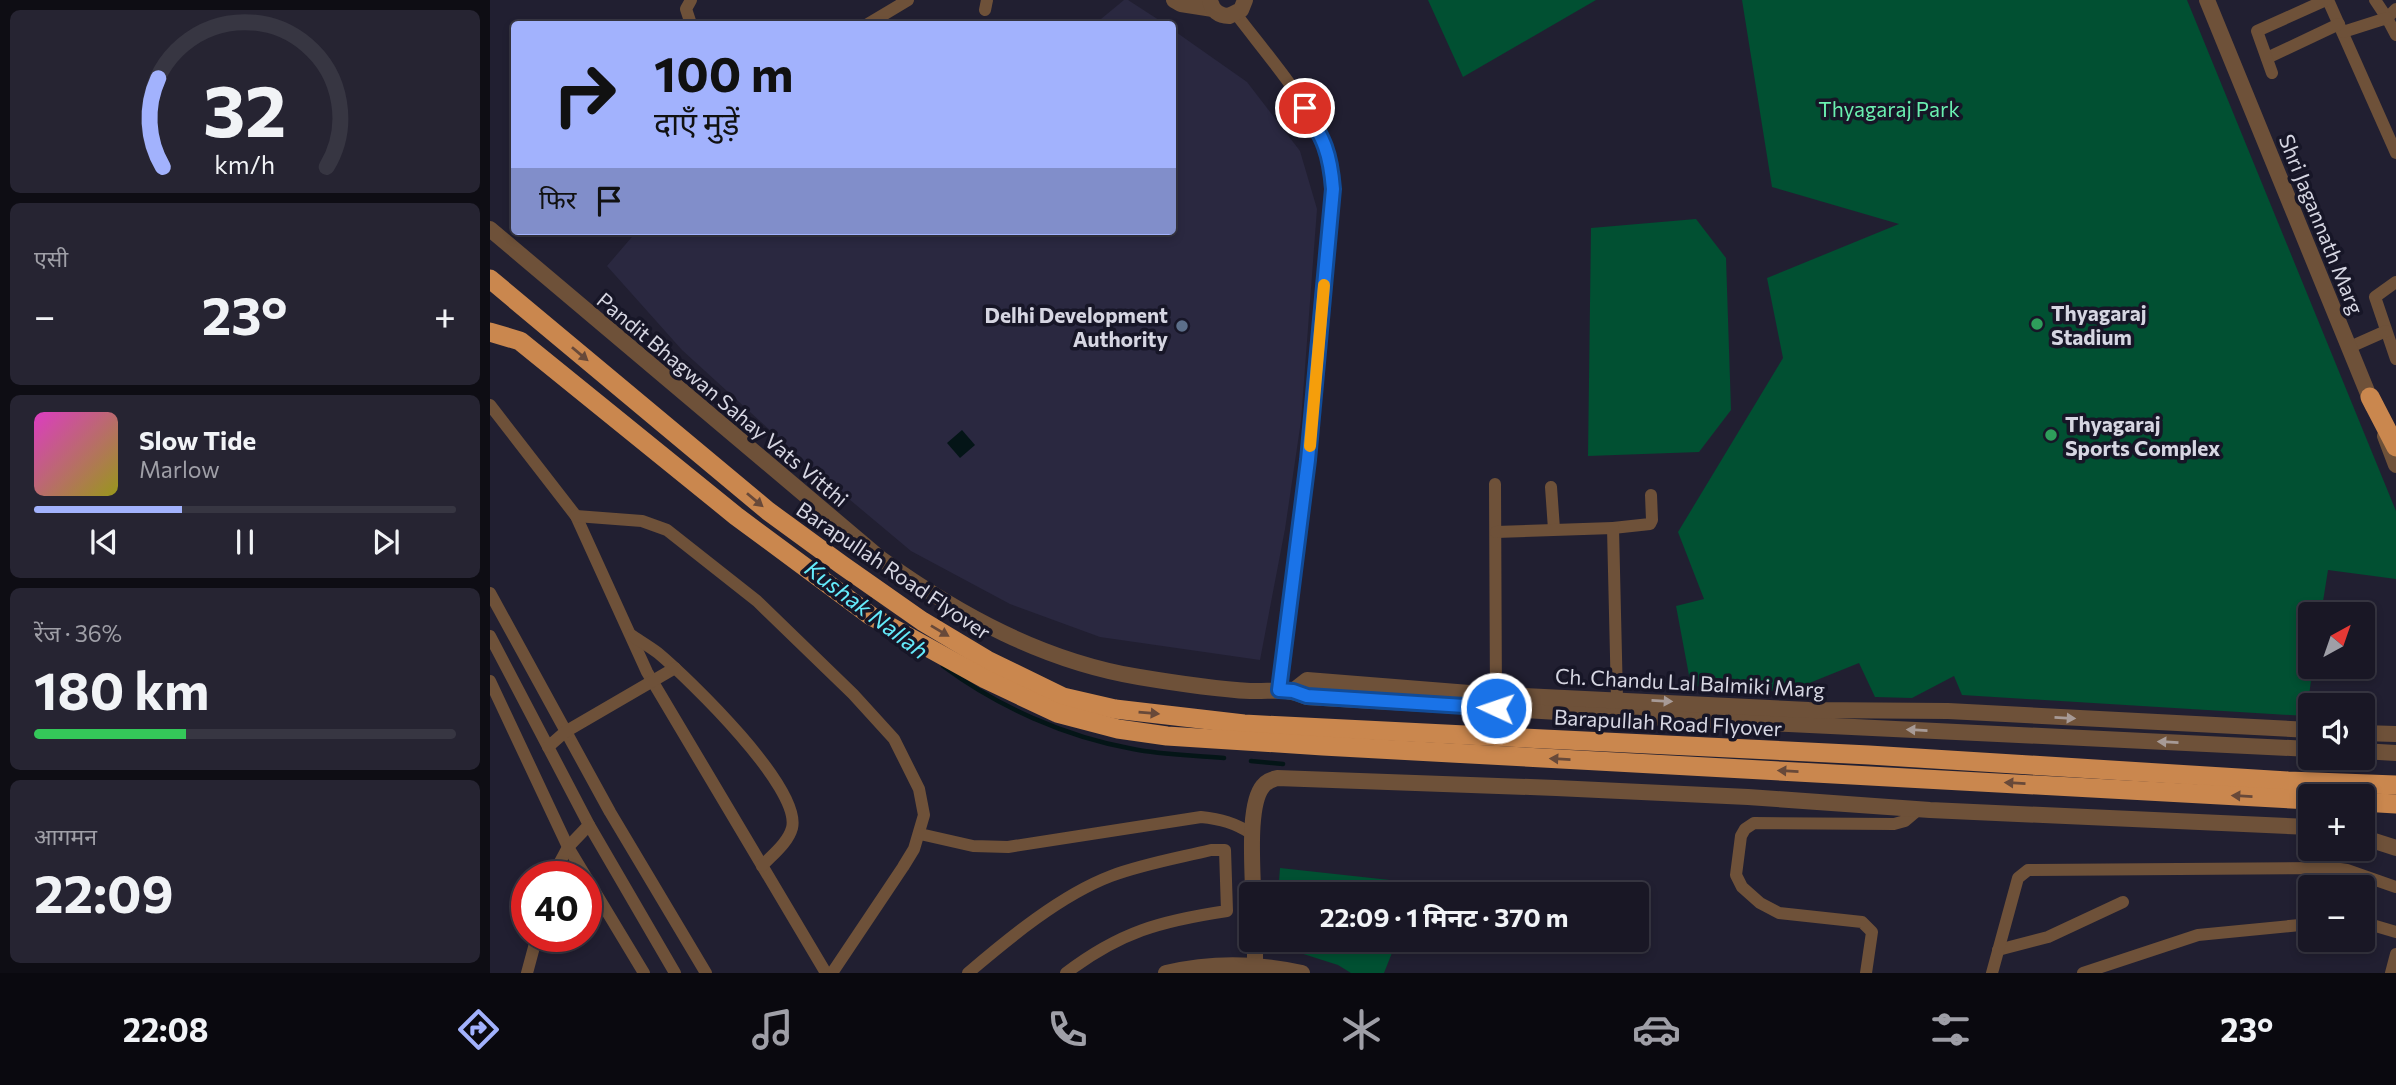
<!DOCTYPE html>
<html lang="hi">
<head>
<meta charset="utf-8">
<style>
  body { margin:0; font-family:Commissioner,"Noto Sans Devanagari",sans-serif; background:#262432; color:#f1f3f6; height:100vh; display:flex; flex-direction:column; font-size:26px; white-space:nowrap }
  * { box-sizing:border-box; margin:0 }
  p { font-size:23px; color:#9f9fa7 }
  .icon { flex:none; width:38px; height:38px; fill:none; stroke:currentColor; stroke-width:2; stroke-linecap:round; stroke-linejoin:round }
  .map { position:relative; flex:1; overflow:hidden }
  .sheet { display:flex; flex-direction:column; gap:10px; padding:10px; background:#0e0d14; width:490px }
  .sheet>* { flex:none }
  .banner { position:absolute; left:21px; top:21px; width:665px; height:214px; border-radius:7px; box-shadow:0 4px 10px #0003,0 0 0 2px #373642; background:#a2b2fd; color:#111; overflow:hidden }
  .needle { width:46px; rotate:40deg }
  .tools { position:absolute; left:1808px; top:602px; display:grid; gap:14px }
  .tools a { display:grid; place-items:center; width:77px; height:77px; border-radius:7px; background:#191725; box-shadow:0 4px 10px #0003,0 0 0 2px #373642; font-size:35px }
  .speed { position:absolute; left:21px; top:861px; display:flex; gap:14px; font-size:35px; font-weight:700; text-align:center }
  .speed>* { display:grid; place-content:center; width:91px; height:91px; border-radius:50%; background:#191725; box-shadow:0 4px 10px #0003,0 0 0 2px #373642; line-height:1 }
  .speed .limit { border:10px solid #d22; background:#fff; color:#111 }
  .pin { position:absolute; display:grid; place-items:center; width:60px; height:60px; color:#fff; margin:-30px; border:4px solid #fff; border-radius:50%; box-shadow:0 2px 7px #0007 }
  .me { position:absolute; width:77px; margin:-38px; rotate:273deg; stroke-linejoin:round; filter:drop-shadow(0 0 5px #0008) }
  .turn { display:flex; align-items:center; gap:24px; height:147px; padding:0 28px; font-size:32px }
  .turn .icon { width:91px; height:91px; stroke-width:2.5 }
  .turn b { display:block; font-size:49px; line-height:60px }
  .then { display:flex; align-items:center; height:66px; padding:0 28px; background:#0003; gap:14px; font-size:26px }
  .big { font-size:52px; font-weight:700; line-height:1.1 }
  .sheet .tile { flex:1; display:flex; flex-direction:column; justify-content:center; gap:10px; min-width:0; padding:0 24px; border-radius:10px; background:#262432 }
  .sheet .dial { align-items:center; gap:0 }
  .dial svg { height:182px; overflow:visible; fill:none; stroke:#373642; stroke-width:7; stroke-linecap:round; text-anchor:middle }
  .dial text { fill:#f1f3f6; stroke:none }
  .song { display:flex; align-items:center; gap:21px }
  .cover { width:84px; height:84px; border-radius:10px; background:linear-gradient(135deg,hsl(310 70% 55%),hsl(60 70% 35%)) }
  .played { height:7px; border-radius:4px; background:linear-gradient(90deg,#a2b2fd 35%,#373642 35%) }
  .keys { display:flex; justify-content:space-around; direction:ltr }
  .heat { display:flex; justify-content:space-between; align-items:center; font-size:38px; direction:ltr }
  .charge { height:10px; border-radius:5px; background:linear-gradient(90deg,#34c759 36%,#373642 0) }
  .trip { position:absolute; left:749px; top:882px; width:410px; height:70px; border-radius:7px; background:#191725; box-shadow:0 4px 10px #0003,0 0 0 2px #373642; font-weight:700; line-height:70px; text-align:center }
  .tab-bar { display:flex; height:112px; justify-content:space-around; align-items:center; background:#0a090f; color:#9f9fa7 }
  .tab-bar .icon { width:49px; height:49px }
  .tab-bar .selected { color:#a2b2fd }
  .tab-bar b { font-size:32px; color:#f1f3f6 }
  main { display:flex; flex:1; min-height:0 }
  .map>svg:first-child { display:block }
  .built { fill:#2a2840 }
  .green { fill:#015032 }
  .water { fill:#041517 }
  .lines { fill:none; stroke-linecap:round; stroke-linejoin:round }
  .stream { stroke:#041517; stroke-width:4.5 }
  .minor { stroke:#6e5139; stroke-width:12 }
  .tertiary { stroke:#6e5139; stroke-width:16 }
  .trunk { stroke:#ca874e; stroke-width:19 }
  .trunk-bridge { stroke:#ca874e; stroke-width:19 }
  .oneway { fill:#684939 }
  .oneway2 { fill:#a79a96 }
  .route-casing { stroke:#114b97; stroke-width:18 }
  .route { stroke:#1a73e8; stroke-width:12 }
  .slow { stroke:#f59e0b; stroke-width:12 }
  .leisure-dot { fill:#2e9e5b; stroke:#171627; stroke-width:2.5 }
  .service-dot { fill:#5c6f8a; stroke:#171627; stroke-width:2.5 }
  .labels { text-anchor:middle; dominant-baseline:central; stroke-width:7; stroke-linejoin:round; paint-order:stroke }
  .park-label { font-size:21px; fill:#6aefb0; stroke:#171627 }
  .street-label { font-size:21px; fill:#d6d6e2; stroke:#171627 }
  .poi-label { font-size:21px; font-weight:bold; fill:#d6d6e2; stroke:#171627; text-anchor:start }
  .water-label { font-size:23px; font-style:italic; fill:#64ebfb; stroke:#171627 }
</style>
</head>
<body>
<main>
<section class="sheet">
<div class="tile dial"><svg viewBox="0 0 100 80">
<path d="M14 69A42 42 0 1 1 86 69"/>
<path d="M14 69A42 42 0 0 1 12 30" stroke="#a2b2fd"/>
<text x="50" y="56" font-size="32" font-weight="700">32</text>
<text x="50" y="72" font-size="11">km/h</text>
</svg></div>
<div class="tile"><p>एसी</p>
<div class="heat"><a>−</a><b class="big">23°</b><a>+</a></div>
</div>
<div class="tile">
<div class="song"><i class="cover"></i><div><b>Slow Tide</b><p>Marlow</p></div></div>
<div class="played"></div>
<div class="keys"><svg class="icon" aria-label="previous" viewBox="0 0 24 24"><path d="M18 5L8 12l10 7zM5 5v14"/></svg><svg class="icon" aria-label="pause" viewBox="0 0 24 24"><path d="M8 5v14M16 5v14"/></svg><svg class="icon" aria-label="next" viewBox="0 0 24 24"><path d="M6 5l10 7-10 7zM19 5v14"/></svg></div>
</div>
<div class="tile"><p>रेंज · 36%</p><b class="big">180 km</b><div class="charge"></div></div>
<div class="tile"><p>आगमन</p><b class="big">22:09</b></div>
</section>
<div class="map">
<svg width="1906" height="973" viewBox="0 0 1906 973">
  <rect width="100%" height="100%" fill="#211f31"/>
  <g class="built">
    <polygon points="634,0 638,0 675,24 605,24"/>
    <polygon points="683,30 757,82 810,151 827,209 811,421 795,529 770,660 610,637 520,604 421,551 316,463 192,350 117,266 147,231 682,231"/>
  </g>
  <g class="green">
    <polygon points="938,0 1106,0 973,77"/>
    <polygon points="1252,0 1697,0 1906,511 1906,579 1838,570 1831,614 1820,614 1820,667 1823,667 1816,716 1472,695 1464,676 1422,698 1385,697 1369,663 1297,692 1201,686 1186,606 1214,599 1188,532 1293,358 1277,278 1409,224 1282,187"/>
    <polygon points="1206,219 1236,258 1241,410 1209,452 1098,456 1101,228"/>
    <polygon points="790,868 964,887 953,894 788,894"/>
    <polygon points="785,940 907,940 894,973 861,973 848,965 785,945"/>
  </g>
  <polygon class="water" points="472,430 485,445 470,458 457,443"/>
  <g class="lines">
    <g class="stream">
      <path d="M453,666C508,707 576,737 643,749C673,755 704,755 734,758"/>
      <polyline points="761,761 793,764"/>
    </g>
    <g class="minor">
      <polyline points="1838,0 1906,153"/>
      <polyline points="1885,0 1897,18 1906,9"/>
      <polyline points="495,10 497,0"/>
      <path d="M746,14C774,51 816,99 834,141C841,156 842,173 843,189L818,460L789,689"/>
      <polyline points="201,24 196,9 201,0"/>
      <polyline points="378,24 418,0"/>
      <polyline points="1853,32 1897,18 1906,35"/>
      <polyline points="1777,58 1849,24"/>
      <polyline points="1782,73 1767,31 1836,0"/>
      <polyline points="1906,282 1885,297 1906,359"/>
      <polyline points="1860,347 1896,331"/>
      <polyline points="0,405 86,516 157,672 336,973"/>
      <polyline points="1005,484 1006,704"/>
      <polyline points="1061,487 1064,529"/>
      <polyline points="86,516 152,521 177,530 267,601 363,694 404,739 429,789 434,815 424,849 413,867 342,973"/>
      <polyline points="1123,528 1160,524 1162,520 1161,495"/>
      <polyline points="1006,532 1123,528 1127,699"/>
      <polyline points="0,593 120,812 216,973"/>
      <path d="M141,635C150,641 160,647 168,653C199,679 312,788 302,828C298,843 282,855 272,866"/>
      <polyline points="0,636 99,825 185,973"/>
      <polyline points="0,681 78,847 154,973"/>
      <polyline points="58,747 75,732 185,668"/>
      <path d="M430,834L483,846L518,847L711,817C731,819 745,823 762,834"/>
      <polyline points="62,877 78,847 99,825"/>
      <polyline points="1872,922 1906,932"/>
      <polyline points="1508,950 1558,937 1633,902"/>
      <polyline points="37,973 47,936"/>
      <path d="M478,973C519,938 571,895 621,876C653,864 688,858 721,850H735L737,911C670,921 630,932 576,973"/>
      <polyline points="1376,973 1382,932 1372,922 1289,913 1270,903 1252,887 1246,875 1251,836 1255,829 1264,823 1404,824 1415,821 1428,810"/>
      <polyline points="1502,973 1528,878 1538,870 1843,868 1857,870 1906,887"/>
      <polyline points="1593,973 1708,935 1820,924"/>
      <polyline points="1901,973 1906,954"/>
    </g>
    <g class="tertiary">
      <polyline points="684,0 691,4 723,9"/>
      <path d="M720,0C722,11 729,16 739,16L751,10L755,0"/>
      <polyline points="1717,0 1883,406"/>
      <path d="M0,229L391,559C469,615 553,661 649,677C685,683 724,689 760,691C782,692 795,687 817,697L1135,716L1820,749"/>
      <polyline points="1895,436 1906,465"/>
      <polyline points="803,691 817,680 992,694 1319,710 1458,711 1820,730"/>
      <polyline points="1872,733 1906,734"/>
      <polyline points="1872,751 1906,753"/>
      <polyline points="1872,837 1906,848"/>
      <path d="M763,894C763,869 757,805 773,786C777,781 781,780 787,778L1066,788L1258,797L1440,810L1820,827"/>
      <polyline points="765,940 765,965"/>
      <path d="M676,973C722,962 767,963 812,973"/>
    </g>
    <g class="trunk">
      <polyline points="1880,397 1906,447"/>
      <polyline points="1872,802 1906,804"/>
    </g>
    <g class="trunk-bridge">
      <polyline points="0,279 278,511 352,565 432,621 497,660 573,697 625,709 754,724 1379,755 1798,781 1906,785"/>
      <polyline points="0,332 30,341 246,516 381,616 495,679 567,713 628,729 677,736 833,746 1820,800"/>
    </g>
  </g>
  <defs><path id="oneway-solid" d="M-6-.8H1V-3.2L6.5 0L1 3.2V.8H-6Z" transform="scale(1.75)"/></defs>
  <g class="oneway">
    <use href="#oneway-solid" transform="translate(90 354) rotate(40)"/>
    <use href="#oneway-solid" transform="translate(265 500) rotate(40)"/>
    <use href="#oneway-solid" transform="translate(450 631) rotate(31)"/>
    <use href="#oneway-solid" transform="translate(659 713) rotate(5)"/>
    <use href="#oneway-solid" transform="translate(1070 759) rotate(-177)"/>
    <use href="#oneway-solid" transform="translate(1298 771) rotate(-177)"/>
    <use href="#oneway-solid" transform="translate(1525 783) rotate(-177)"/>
    <use href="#oneway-solid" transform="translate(1752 796) rotate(-177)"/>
  </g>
  <g class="oneway2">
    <use href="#oneway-solid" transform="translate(1172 701) rotate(3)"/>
    <use href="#oneway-solid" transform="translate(1575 718) rotate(3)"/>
    <use href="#oneway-solid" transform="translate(1427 730) rotate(-177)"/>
    <use href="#oneway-solid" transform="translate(1678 742) rotate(-177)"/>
  </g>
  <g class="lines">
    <g class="route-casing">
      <path id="route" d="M815,108C834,140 840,152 843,189L818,460L789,690L803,691L817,696L1006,708"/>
    </g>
    <use href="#route" class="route"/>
    <polyline class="slow" points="820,446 834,285"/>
  </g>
  <g class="leisure-dot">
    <circle cx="1547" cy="324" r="7"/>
    <circle cx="1561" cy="435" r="7"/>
  </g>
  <circle class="service-dot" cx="692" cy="326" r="7"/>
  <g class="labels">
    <g class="park-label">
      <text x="1399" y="108">Thyagaraj Park</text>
    </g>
    <g class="street-label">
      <text transform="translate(1832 224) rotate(68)">Shri Jagannath Marg</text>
      <text transform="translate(233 399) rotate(40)">Pandit Bhagwan Sahay Vats Vitthi</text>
      <text transform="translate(404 570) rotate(34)">Barapullah Road Flyover</text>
      <text transform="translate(1200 682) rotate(3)">Ch. Chandu Lal Balmiki Marg</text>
      <text transform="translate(1178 722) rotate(3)">Barapullah Road Flyover</text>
    </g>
    <g class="poi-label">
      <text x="1561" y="312">Thyagaraj<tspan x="1561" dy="24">Stadium</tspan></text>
      <text x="678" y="314" text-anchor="end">Delhi Development<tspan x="678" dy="24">Authority</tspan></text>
      <text x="1575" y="423">Thyagaraj<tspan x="1575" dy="24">Sports Complex</tspan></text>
    </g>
    <g class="water-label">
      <text transform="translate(377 609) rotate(37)">Kushak Nallah</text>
    </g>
  </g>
</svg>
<div class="tools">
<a><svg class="needle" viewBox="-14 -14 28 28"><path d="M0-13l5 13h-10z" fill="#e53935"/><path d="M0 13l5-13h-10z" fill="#9f9fa7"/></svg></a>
<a><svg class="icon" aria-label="sound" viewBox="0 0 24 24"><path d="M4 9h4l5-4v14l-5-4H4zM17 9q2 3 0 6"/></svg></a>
<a>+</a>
<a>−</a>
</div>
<div class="speed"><div class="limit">40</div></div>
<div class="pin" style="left:815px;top:108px;background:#d93025"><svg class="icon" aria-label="arrive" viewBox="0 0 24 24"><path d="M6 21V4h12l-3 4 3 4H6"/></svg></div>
<svg class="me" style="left:1006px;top:708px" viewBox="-20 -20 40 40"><circle r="17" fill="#1a73e8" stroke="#fff" stroke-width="3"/><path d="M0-11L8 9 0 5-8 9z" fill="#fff"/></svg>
<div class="trip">22:09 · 1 मिनट · 370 m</div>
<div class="banner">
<div class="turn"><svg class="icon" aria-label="right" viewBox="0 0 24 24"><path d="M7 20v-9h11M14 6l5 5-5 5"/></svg><div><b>100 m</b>दाएँ मुड़ें</div></div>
<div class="then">फिर<svg class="icon" aria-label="arrive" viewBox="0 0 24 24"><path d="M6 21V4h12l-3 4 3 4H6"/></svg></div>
</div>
</div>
</main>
<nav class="tab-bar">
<b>22:08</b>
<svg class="icon selected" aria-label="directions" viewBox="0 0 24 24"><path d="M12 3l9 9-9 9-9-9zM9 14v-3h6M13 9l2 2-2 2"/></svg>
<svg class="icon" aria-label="music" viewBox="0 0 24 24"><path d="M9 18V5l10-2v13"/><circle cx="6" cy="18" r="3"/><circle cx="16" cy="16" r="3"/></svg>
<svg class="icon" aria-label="phone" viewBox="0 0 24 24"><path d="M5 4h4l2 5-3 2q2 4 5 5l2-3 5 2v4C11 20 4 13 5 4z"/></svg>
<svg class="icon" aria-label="climate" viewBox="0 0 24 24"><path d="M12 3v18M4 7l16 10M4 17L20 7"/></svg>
<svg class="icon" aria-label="car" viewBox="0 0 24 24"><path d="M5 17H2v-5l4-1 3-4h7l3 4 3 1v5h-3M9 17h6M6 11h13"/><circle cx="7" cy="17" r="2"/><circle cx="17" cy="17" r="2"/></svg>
<svg class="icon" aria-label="filters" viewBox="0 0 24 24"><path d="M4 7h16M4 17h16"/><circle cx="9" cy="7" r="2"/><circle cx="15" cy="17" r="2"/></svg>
<b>23°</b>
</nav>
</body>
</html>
